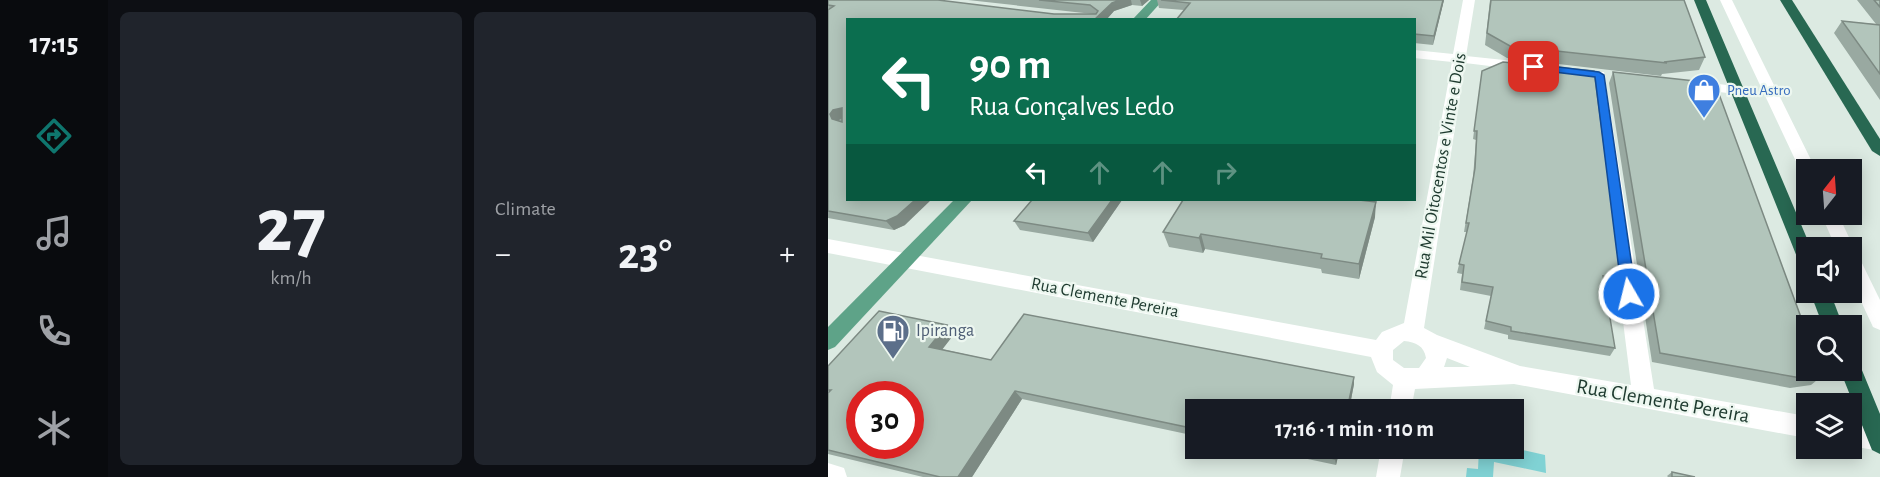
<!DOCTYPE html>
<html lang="en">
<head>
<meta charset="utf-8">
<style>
  body { margin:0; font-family:"Alegreya Sans",sans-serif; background:#20242c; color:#f1f3f6; height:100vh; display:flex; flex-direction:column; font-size:22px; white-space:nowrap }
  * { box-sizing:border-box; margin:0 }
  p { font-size:20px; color:#9ea1a6 }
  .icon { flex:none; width:33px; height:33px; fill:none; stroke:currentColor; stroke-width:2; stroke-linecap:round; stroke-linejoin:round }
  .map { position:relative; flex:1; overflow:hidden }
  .side { display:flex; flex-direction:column; gap:12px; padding:12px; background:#0d0f14; width:720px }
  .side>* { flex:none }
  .banner { position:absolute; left:18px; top:18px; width:570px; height:183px; border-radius:0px; box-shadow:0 3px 15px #0003; background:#0b6e4f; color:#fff; overflow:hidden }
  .needle { width:39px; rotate:17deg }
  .buttons { position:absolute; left:968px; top:159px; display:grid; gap:12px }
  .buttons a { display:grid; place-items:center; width:66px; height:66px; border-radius:0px; background:#171b24; box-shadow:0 3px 15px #0003; font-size:30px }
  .speed { position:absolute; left:18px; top:381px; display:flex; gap:12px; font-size:30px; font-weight:700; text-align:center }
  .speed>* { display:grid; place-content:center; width:78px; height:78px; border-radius:50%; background:#171b24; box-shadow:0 3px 15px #0003; line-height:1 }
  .speed .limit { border:9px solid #d22; background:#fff; color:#111 }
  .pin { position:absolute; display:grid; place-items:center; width:51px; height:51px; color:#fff; margin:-26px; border-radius:12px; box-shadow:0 3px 9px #0006 }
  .me { position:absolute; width:66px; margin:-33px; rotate:352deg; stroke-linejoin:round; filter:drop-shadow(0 0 4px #0008) }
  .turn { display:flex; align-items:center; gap:21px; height:126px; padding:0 24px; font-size:27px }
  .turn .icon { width:78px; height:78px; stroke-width:2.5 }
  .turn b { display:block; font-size:42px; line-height:51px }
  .lanes { display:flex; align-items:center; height:57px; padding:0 24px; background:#0003; justify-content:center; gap:30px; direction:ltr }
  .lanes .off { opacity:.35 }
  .big { font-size:45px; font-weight:700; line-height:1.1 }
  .side .tile { flex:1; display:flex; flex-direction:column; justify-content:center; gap:9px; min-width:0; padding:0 21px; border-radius:9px; background:#20242c }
  .side .dial { align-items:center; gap:0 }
  .dial b { font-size:78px; line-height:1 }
  .heat { display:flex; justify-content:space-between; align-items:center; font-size:33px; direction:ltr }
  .side .tiles { flex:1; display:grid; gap:12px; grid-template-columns:repeat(2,1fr) }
  .trip { position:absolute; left:357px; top:399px; width:339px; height:60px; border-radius:0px; background:#171b24; box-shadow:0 3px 15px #0003; font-weight:700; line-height:60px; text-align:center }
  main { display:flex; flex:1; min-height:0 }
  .menu { display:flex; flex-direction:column; width:108px; justify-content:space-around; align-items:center; background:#090b0e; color:#9ea1a6 }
  .menu .icon { width:42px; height:42px }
  .menu .on { color:#0f766e }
  .menu b { font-size:27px; color:#f1f3f6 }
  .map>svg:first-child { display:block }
  .water { fill:#80d2d4 }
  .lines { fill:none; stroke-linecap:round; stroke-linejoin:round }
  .minor { fill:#fff; fill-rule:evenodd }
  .major { fill:#5ea388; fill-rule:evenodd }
  .highway { fill:#286852; fill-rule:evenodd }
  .wall { fill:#99a9a1 }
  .shaded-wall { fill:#7d8a83 }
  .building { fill:#b2c5bb; stroke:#7d8a83; stroke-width:1.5; fill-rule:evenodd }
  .route { fill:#1a73e8; stroke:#114b97; stroke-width:1.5 }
  .labels { text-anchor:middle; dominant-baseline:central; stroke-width:4.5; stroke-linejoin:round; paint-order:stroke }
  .far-shop-label { font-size:15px; fill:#366cbe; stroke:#edf7f0; text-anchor:start }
  .street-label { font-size:18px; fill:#1e3a2f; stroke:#edf7f0 }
  .service-label { font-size:18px; fill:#4e5e75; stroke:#edf7f0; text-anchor:start }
  .near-street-label { font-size:21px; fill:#1e3a2f; stroke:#edf7f0 }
</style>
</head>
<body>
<main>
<nav class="menu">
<b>17:15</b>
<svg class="icon on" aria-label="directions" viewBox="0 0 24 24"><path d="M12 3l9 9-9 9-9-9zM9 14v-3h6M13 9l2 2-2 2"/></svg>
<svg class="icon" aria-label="music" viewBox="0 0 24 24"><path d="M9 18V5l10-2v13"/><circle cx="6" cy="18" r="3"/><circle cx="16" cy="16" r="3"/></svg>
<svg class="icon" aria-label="phone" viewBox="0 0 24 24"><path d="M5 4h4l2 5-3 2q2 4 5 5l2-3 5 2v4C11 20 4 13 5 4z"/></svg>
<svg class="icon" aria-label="climate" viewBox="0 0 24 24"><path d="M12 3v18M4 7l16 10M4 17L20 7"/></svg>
</nav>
<section class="side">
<div class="tiles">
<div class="tile dial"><b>27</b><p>km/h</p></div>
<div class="tile"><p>Climate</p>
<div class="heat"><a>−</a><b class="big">23°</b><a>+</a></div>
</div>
</div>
</section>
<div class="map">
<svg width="1052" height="477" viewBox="0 0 1052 477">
  <rect width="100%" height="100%" fill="#dceae2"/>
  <polygon class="water" points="686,448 717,455 718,473 666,462 665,477 638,477 639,468 650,469 651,449"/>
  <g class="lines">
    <g class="minor">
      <path d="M635,0H647L638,56L695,62L702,66L695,70L637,63L596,328L609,335L692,366L803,385L764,75L766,72H776L826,389L978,416V438L686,384L587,389L583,410H561L565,385L549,372L543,357L0,253V239L548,340L554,332L576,323L624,62L586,58V50L625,54ZM576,341C588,342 596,346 598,358L591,368H576L565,360V350ZM619,358L642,367H616Z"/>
      <polygon points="892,0 904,0 988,170 978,170 978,175 972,170"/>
      <polygon points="854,80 908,86 915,90 908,94 849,87 847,84"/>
      <polygon points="993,214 1010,214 1026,248 1023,253 1030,255 1052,300 1052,330 1045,327 1023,280 1023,248 1008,248"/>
      <polygon points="1023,424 1052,429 1052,451 1023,446"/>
      <polygon points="553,448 577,448 572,477 548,477"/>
      <polygon points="0,463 16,468 19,477 0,477"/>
    </g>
    <g class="major">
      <polygon points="323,0 335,0 317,20 304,20"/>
      <polygon points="126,200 144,200 7,347 0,350 0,327"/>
    </g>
    <g class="highway">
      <polygon points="866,0 878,0 983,248 978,248 978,264 971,262 969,257"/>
      <polygon points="952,0 964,0 1052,139 1052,156 1044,151"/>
      <polygon points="982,292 1002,292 1015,326 995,326"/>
      <polygon points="1023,360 1031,363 1052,414 1052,454 1044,450 1012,370 1023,370"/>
    </g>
  </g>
  <g class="wall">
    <polygon points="0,0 226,14 265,14 140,0 321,0 314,6 304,5 286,11 278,20 20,20 77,225 66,230 0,218"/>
    <polygon points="329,0 616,0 605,45 586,43 586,20 356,10 331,8"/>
    <polygon points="662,0 856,0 877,57 871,70 834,74 833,76 679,58 657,45"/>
    <polygon points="1029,0 1052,0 1052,100 1006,33 1014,21 1048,24"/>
    <polygon points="654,71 794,279 789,288 776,286 787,348 782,356 680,339 680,335 656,329 663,296 632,290 634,274 629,273 639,232 636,232 645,177 648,140 645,139"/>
    <polygon points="785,72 994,376 983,385 962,388 824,362 781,83"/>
    <polygon points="294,200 265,242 192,230 186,221"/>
    <polygon points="547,217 531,279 494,273 493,269 377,249 375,253 341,247 335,232"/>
    <polygon points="119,325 127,333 114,349 163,360 526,384 521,410 368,410 368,436 194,399 144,477 95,477 0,454 0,366"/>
    <polygon points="428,448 512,448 508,465"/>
    <polygon points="844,472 867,477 840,477 839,476"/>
  </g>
  <g class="shaded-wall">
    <polygon points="292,0 303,0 304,5 286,11 278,20 266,20 284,3"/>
    <polygon points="312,0 321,0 314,6"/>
    <polygon points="615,0 616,0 605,45 606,36"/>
    <polygon points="14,108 20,118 12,119 9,123 4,119 2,114 5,110"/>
    <polygon points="87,200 103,200 77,225 66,230 58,221"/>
    <polygon points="284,200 294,200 265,242 260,233"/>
    <polygon points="548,202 547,217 531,279 531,264"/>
    <polygon points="373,234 377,249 375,253 371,238"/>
    <polygon points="119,325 127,333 110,355 101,347"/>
    <polygon points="526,377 526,384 521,410 519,410"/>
    <polygon points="187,391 194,399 144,477 130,477"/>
    <polygon points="510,448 512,448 508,465 507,459"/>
  </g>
  <g class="building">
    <path d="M0,0H110L226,14H268L270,11L262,5L211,0H292L284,3L266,20H20V200H87L69,216L58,221L0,211V10L6,6L0,5ZM14,108V122L4,119L2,114L5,110Z"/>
    <polygon points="333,0 615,0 606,36 586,34 586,20 348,20 362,3"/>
    <polygon points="663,0 856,0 877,57 836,62 839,63 682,46 659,33"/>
    <polygon points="1046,0 1052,0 1052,7"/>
    <polygon points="1014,21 1052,25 1052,74"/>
    <polygon points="675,62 766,71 794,279 775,276 787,348 683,331 683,327 658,321 665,287 634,282 636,265 631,264 641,223 638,223 647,168 649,131 646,131 654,71"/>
    <polygon points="785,72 867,81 891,94 978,331 978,370 992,370 994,376 973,378 832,353"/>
    <polygon points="204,200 284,200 260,233 186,221"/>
    <polygon points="355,200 531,200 548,202 531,264 493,258 494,254 373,234 371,238 335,232"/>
    <path d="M51,311L119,325L101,347L163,360L196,314L526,377L519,410H368V429L187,391L130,477H112L0,450V393L3,390H0V366ZM32,394H82V446H32Z"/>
    <polygon points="460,448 510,448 507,459"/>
    <polygon points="844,472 867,477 844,477"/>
  </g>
  <polygon class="route" points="706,64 771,72 776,75 808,294 806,298 801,300 794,294 767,77 702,69 702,65"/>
  <defs>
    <g id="shop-pin" transform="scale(1.725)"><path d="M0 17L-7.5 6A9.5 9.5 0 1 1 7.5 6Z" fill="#3f7fe0" stroke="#edf7f0"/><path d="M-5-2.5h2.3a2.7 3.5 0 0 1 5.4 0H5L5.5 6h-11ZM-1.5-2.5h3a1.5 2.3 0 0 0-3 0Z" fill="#fff"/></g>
    <g id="fuel-pin" transform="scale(1.725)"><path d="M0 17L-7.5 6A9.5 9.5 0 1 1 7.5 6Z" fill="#5c6f8a" stroke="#edf7f0"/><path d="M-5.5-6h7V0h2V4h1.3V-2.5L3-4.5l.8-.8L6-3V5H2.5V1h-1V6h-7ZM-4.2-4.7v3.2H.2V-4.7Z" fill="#fff"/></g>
  </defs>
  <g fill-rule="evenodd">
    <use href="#shop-pin" x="876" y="90"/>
    <use href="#fuel-pin" x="65" y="331"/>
  </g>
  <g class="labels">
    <g class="far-shop-label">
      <text x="899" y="90">Pneu Astro</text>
    </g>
    <g class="street-label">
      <text transform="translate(613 166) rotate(-80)">Rua Mil Oitocentos e Vinte e Dois</text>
      <text transform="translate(277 298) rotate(11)">Rua Clemente Pereira</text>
    </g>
    <g class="service-label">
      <text x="88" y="331">Ipiranga</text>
    </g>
    <g class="near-street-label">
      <text transform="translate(835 401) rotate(10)">Rua Clemente Pereira</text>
    </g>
  </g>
</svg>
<div class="buttons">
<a><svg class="needle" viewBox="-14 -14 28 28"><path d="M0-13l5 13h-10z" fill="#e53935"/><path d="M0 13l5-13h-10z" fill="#9ea1a6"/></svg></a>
<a><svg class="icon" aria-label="sound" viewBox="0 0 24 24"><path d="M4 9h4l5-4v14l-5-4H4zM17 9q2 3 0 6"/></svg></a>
<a><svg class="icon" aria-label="search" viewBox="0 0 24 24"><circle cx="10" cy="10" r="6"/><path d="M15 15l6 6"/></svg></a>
<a><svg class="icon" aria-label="layers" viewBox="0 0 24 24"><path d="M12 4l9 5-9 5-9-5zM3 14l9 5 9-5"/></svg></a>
</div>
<div class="speed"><div class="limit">30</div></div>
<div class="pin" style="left:706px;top:67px;background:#d93025"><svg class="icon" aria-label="arrive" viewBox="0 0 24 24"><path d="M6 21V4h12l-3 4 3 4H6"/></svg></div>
<svg class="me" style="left:801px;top:294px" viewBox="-20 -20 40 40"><circle r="17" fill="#1a73e8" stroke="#fff" stroke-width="3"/><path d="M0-11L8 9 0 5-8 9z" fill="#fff"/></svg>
<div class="trip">17:16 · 1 min · 110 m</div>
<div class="banner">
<div class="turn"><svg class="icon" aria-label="left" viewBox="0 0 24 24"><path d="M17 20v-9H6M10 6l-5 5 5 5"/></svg><div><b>90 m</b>Rua Gonçalves Ledo</div></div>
<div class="lanes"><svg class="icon" aria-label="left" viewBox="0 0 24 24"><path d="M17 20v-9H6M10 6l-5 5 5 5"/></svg><svg class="icon off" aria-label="ahead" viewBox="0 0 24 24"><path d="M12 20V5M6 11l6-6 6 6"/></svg><svg class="icon off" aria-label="ahead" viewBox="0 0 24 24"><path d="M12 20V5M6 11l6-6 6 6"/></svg><svg class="icon off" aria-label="right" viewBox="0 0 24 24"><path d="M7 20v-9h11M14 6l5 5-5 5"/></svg></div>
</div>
</div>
</main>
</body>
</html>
